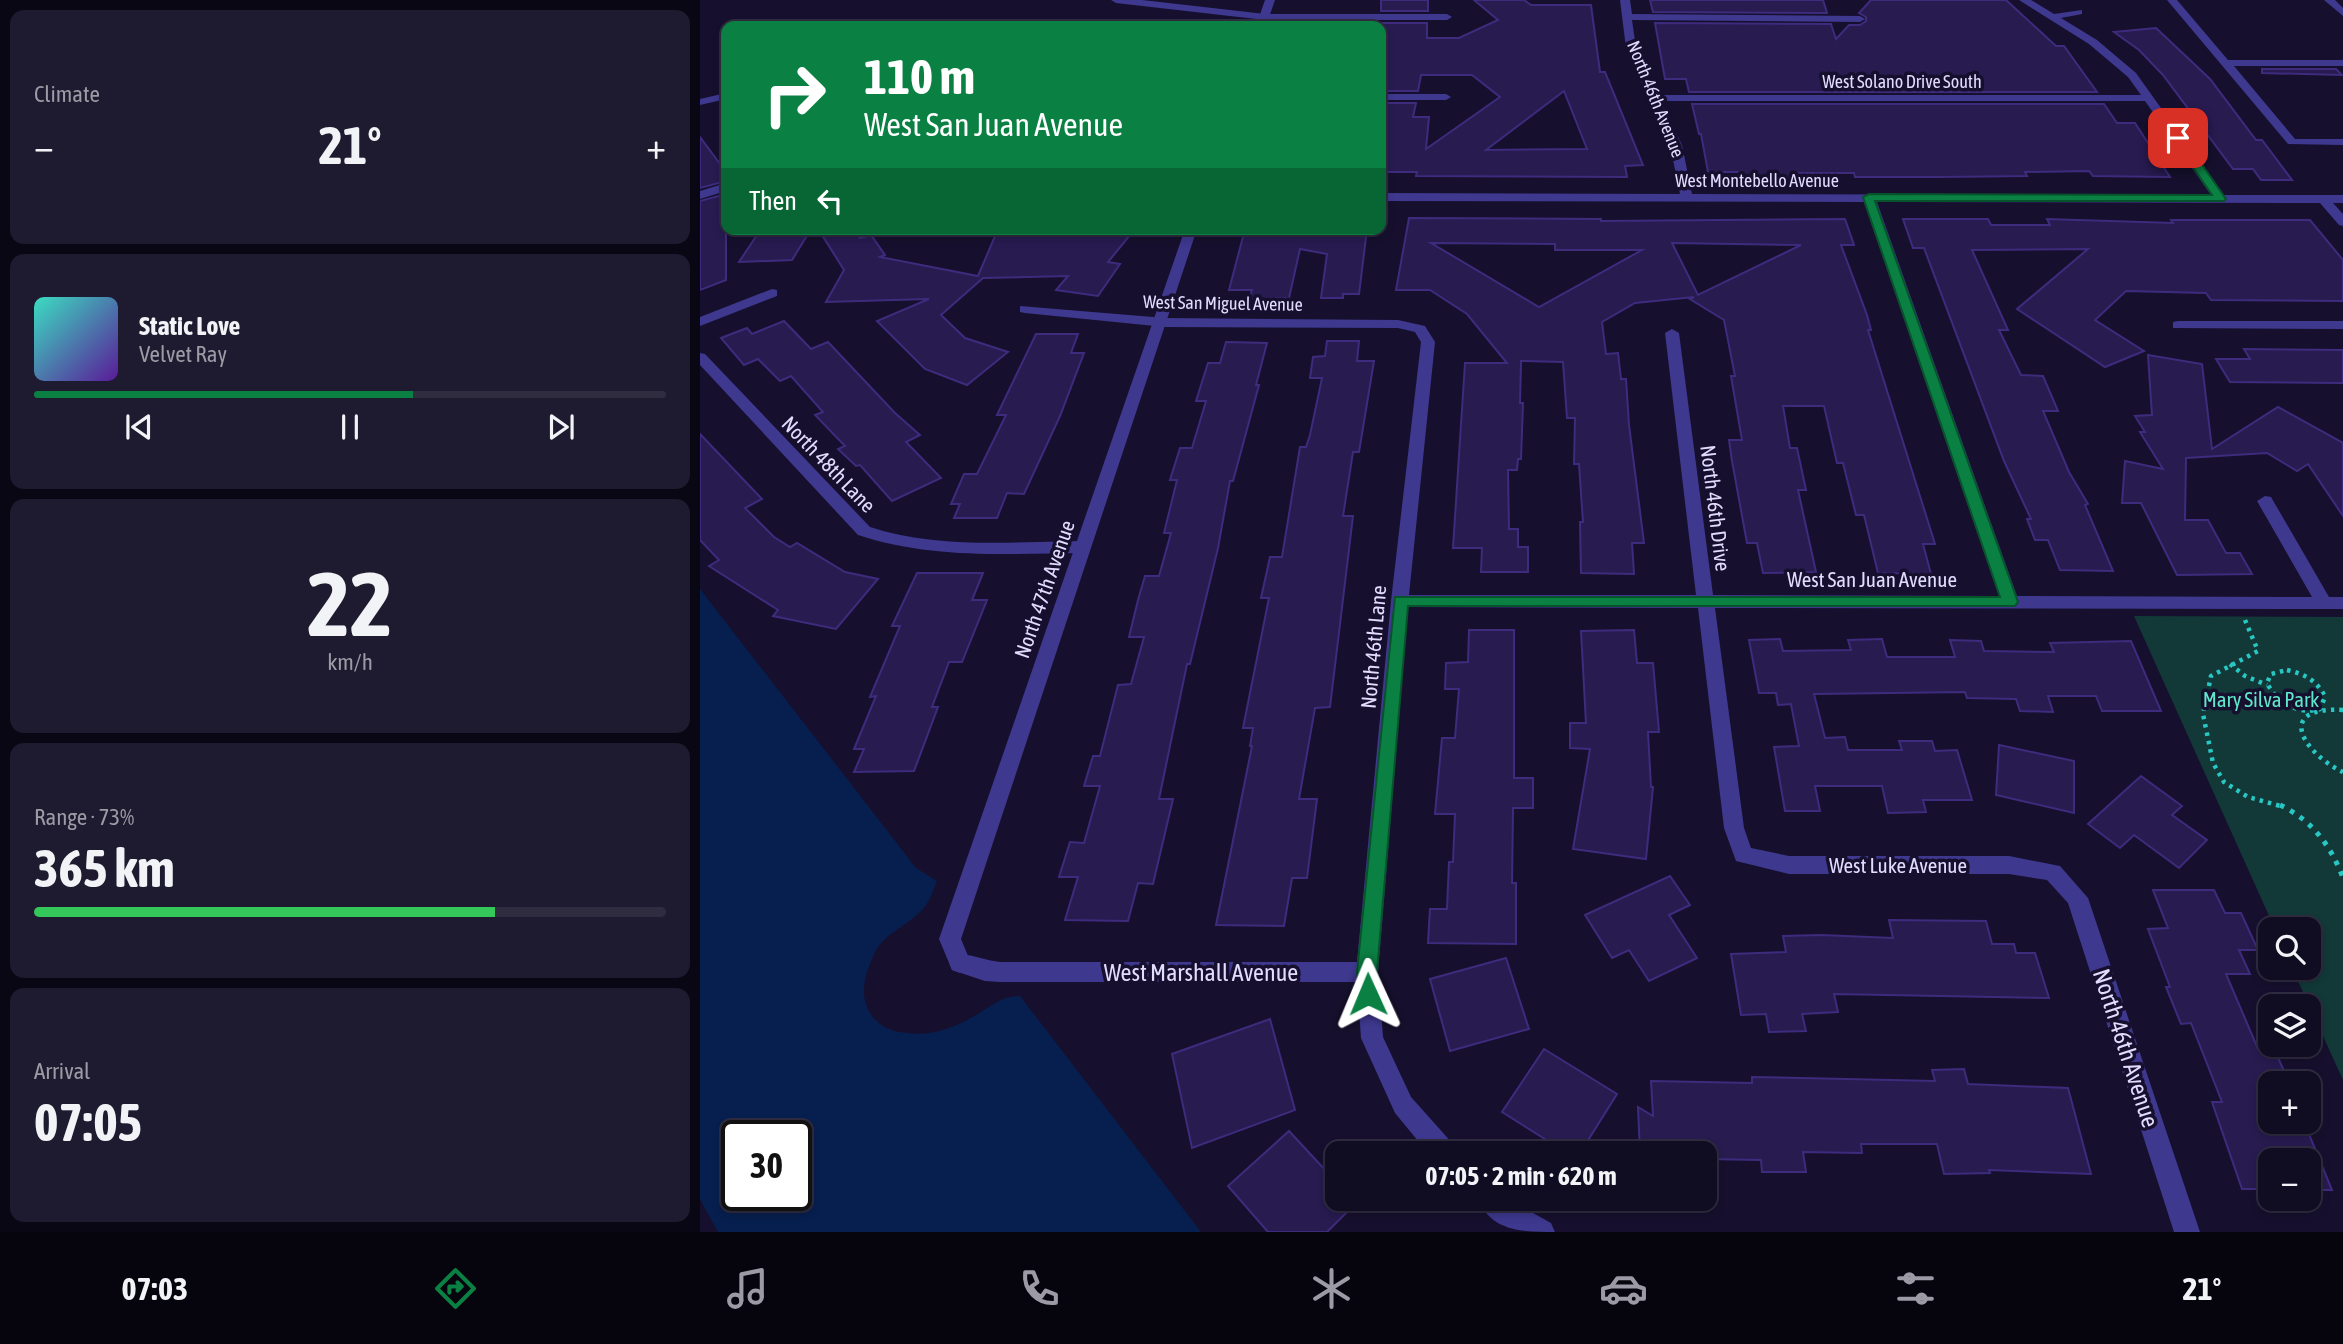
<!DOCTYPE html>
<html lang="en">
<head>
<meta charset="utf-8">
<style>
  body { margin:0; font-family:"Asap Condensed",sans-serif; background:#1e1a2f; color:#f1f3f6; height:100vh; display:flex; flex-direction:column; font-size:26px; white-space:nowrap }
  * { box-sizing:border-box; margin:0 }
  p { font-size:23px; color:#9c9ba5 }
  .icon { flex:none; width:38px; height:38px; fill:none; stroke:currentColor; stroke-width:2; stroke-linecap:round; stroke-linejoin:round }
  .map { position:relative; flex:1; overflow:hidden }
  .drawer { display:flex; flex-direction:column; gap:10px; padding:10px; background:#090713; width:700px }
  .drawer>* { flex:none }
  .guide { position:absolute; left:21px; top:21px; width:665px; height:214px; border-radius:14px; box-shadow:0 4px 10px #0003,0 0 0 2px #302c40; background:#0b8043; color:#fff; overflow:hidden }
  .buttons { position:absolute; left:1558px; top:917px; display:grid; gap:14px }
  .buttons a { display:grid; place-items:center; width:63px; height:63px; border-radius:14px; background:#100c22; box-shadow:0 4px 10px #0003,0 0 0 2px #302c40; font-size:35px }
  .speed { position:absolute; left:21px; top:1120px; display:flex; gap:14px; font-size:35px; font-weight:700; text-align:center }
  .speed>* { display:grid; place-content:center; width:91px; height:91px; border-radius:50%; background:#100c22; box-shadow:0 4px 10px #0003,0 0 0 2px #302c40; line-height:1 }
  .speed .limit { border:4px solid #111; border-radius:10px; background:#fff; color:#111 }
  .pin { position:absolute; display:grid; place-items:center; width:60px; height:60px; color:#fff; margin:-30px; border-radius:14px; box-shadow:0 4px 10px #0006 }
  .me { position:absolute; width:77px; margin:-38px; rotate:359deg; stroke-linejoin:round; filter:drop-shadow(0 0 5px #0008) }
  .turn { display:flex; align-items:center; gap:24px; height:147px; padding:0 28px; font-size:32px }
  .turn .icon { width:91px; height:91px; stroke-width:2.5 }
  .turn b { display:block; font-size:49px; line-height:60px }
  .then { display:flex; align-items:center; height:66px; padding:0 28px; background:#0003; gap:14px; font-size:26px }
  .big { font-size:52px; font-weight:700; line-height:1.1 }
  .drawer .tile { flex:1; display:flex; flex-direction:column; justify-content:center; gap:10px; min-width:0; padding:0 24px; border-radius:14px; background:#1e1a2f }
  .drawer .dial { align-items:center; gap:0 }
  .dial b { font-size:91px; line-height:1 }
  .song { display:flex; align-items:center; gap:21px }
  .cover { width:84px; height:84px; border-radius:10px; background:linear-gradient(135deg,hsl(170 70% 55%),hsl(270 70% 35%)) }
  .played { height:7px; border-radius:4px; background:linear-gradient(90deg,#0b8043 60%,#302c40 60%) }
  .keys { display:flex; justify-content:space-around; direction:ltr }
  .heat { display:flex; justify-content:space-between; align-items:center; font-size:38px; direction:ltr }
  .charge { height:10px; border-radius:5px; background:linear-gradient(90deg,#34c759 73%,#302c40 0) }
  .trip { position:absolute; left:625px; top:1141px; width:392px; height:70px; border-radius:14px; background:#100c22; box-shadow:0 4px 10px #0003,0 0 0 2px #302c40; font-weight:700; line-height:70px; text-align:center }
  .tabs { display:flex; height:112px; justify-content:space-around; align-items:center; background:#06050e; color:#9c9ba5 }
  .tabs .icon { width:49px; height:49px }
  .tabs .selected { color:#0b8043 }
  .tabs b { font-size:32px; color:#f1f3f6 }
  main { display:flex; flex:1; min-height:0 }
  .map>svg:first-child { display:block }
  .green { fill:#123838 }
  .water { fill:#071f4f; fill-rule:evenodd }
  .building { fill:#271b50; stroke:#3e2b7d; stroke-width:2; fill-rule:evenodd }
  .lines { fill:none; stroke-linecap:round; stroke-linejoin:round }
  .path-far1 { stroke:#29c7c3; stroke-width:4.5; stroke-dasharray:3.5 5; stroke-linecap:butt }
  .path { stroke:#29c7c3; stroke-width:5; stroke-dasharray:4.5 7; stroke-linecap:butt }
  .minor { fill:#3e388f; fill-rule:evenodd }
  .tertiary { fill:#3e388f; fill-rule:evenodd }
  .route { fill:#0b8043; stroke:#07532c; stroke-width:2 }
  .labels { text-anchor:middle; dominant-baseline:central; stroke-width:7; stroke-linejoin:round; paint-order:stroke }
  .far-street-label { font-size:18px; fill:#e2dcff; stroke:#16102e }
  .street-label { font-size:21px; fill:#e2dcff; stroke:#16102e }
  .park-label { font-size:21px; fill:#5fe8cb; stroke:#16102e }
  .near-street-label { font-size:24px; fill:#e2dcff; stroke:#16102e }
</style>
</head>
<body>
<main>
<section class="drawer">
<div class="tile"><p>Climate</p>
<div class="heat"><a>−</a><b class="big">21°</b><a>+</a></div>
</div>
<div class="tile">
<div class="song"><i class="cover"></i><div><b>Static Love</b><p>Velvet Ray</p></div></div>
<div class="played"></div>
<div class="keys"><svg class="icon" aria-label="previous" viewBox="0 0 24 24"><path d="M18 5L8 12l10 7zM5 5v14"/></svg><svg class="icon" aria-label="pause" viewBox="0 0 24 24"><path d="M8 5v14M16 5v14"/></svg><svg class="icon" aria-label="next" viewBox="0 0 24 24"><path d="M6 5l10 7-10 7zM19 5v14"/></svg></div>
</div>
<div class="tile dial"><b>22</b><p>km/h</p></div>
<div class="tile"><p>Range · 73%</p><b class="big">365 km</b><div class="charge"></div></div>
<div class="tile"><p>Arrival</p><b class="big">07:05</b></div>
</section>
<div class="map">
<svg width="1643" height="1232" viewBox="0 0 1643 1232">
  <rect width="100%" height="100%" fill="#16102e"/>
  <polygon class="green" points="1434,616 1643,617 1643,1080 1592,968 1608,968 1608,929 1575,929"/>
  <path class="water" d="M0,589L216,868L237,881C234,888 231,898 226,905C213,924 186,931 175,952C166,971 158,994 170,1013C177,1024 187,1030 200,1032C230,1038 256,1028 281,1012C294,1004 304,996 320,996L501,1232H18L0,1199ZM37,1136H96V1195H37Z"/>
  <g class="building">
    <rect x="681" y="0" width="47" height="11"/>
    <path d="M774,0H824L831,5H891L900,72H905L943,165L925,166L927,177L716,176L717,172H681V103H716L713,117H729L726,149L800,97L772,75H721L718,91H681V23H727V38H759L798,20ZM864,91L887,149L786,150Z"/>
    <polygon points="950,0 1123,0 1127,13 953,12"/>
    <polygon points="1171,0 1306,0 1356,46 1364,46 1397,92 989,92 986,79 965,79 955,23 1131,24 1136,39 1149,25 1160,25 1166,21 1166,17 1159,13"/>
    <polygon points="1456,28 1510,79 1556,140 1562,140 1592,180 1561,180 1553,169 1533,169 1463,75 1439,50 1414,32"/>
    <polygon points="1562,69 1636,69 1642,75 1562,73"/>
    <polygon points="992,104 1404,104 1417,123 1435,123 1470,177 1393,176 1389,171 1325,172 1327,176 1239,177 1155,177 1154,173 1093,173 1094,177 1040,177 1039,172 1008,172 1001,134 999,134"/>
    <polygon points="0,137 26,172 26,181 0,188"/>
    <polygon points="26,194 26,280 0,290 0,201"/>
    <path d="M709,218L901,219V221L1145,219L1154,245H1141L1167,315L1171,330H1168L1235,544H1223L1231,574L1178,573L1164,515H1156L1143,463H1137L1124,406H1083L1090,448H1097L1106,490H1098L1116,572L1063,573L1057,543H1047L1032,461L1029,440H1042L1031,376H1035L1024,320L990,299L994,297L935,303L902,322L906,354L918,353L921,379H926L929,425L944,543H932L934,574L881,573L880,522H883L879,464H874L875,418H867L863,362L821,361L820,403H823L821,459H818L817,470H808L809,529H818V547H828V572H781L782,548H753L765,363H807L767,314L730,290H696ZM731,243L855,244V250H942L839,307ZM972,243L1101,245L998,295Z"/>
    <polygon points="1203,219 1288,219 1291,225 1350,225 1347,219 1473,223 1471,220 1610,220 1643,260 1643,301 1511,300 1506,293 1426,291 1395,320 1444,351 1405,367 1317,309 1388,249 1272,250 1308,330 1299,330 1321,375 1343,376 1358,411 1343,411 1369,472 1388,504 1385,505 1413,571 1360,570 1348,540 1335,540 1327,519 1331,519 1304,461 1224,248 1213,248"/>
    <polygon points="143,229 146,234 156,231 160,238 171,235 185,255 180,257 278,276 298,229 435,229 408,262 420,264 398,296 356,290 368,276 283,278 241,315 265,338 308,352 267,385 225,369 177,321 229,299 126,302 144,270 122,235"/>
    <polygon points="545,229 667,229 659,294 643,294 643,298 621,298 627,254 600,249 589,298 549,299 552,290 529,290"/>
    <polygon points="108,234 92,260 39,262 57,235"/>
    <polygon points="84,321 111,349 128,342 195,413 220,435 206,442 241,478 192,501 160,465 156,466 138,449 145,446 115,415 123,412 91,376 80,381 58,359 44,365 21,338 47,328 52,334"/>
    <polygon points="336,334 378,334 371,353 384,353 360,416 324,494 307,493 297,518 254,518 260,504 251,504 264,474 277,474 306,415 297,415"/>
    <polygon points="627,341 659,341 657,361 674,361 659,452 653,452 643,516 653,516 630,707 615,708 599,799 617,799 607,878 592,878 584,926 516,925 552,746 550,746 553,728 543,728 569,598 561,598 570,557 582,557 600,447 606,447 610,435 622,378 610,378 613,357 625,356"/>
    <polygon points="526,342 567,343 556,385 559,385 533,481 530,481 518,548 490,664 487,664 459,799 473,799 453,884 438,883 428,921 365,920 378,877 359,877 370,842 384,843 400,786 384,786 393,756 400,756 418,685 431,684 444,637 429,637 438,600 445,576 459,576 471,533 464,533 477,480 470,480 480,448 492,448 506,401 496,401 508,363 520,363"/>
    <polygon points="1544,349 1643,350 1643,383 1530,382 1516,359 1550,359"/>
    <polygon points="1448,355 1502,364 1512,449 1578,407 1643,443 1643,516 1608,464 1597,471 1567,453 1486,458 1485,520 1508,520 1526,553 1540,553 1552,574 1477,575 1441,503 1422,503 1425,461 1463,469 1440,432 1445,432 1435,416 1452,415"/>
    <polygon points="0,434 62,499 45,508 74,537 90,547 97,543 145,572 178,579 136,629 73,616 78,610 9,566 19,560 0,540"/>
    <polygon points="217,573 283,573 272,600 287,600 262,662 249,662 232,707 238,707 214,771 154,772 164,749 154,749 176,696 170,697 200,626 192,626"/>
    <polygon points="769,630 814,630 814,778 833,778 833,808 813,808 812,883 816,883 816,944 728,943 730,909 747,909 749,862 753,862 755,814 735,814 742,738 755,738 759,689 745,689 746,663 768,662"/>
    <polygon points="934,630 937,663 953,663 959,732 948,732 951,787 953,787 946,859 873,849 890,749 870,748 870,723 886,723 881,631"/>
    <polygon points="1080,639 1083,651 1151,650 1148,640 1182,639 1187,657 1255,657 1250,640 1281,641 1284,651 1354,652 1350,643 1431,641 1461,711 1402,711 1396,696 1348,696 1353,712 1320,711 1316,699 1267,698 1265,692 1114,694 1125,738 1145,737 1148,750 1202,750 1199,741 1232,741 1235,751 1257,750 1272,800 1223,800 1226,812 1188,813 1182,786 1115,786 1120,811 1085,811 1074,747 1099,746 1091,704 1078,705 1076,693 1059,693 1049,640"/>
    <polygon points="1299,745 1374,761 1374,813 1296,795"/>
    <polygon points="1441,776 1482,806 1472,815 1507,840 1479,868 1434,835 1420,848 1388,824"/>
    <polygon points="970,876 990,905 969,915 997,958 949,981 929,950 912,958 885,915"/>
    <polygon points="1453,890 1514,890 1525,913 1541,913 1558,950 1539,950 1550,974 1526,974 1558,1049 1574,1048 1587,1078 1570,1079 1570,1122 1604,1122 1632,1190 1608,1190 1608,1160 1570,1160 1570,1189 1542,1189 1512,1102 1522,1102 1491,1023 1481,1024 1466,987 1470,987 1448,929 1468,928"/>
    <polygon points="1189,920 1286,921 1292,944 1314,944 1316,953 1335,953 1349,998 1134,994 1138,1012 1102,1014 1106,1031 1069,1032 1066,1014 1041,1015 1031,954 1086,952 1083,936 1121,935 1193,938"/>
    <polygon points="806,958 829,1029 750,1051 730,979"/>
    <polygon points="570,1019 595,1110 492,1148 472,1054"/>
    <polygon points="844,1049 917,1094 880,1153 867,1153 802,1112"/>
    <polygon points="1264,1069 1268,1084 1368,1088 1391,1174 1289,1170 1290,1173 1244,1174 1237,1144 1161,1144 1162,1153 1103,1152 1106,1172 1062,1172 1061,1160 1004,1159 1004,1153 940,1153 938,1107 953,1116 951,1081 1052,1083 1052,1077 1235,1081 1232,1070"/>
    <polygon points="589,1131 627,1172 637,1163 637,1199 660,1199 627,1232 568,1232 528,1186"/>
  </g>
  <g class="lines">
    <g class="path-far1">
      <polyline points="1545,620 1558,651 1511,676 1503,714 1513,763 1524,782 1548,797 1584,807"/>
      <polyline points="1530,664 1545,676 1567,685"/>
      <path d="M1587,670C1604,674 1617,680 1625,697L1620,709C1598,715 1577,703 1567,683L1571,674Z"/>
      <path d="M1643,710C1574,706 1603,753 1643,772"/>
    </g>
    <path class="path" d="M1580,805C1612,820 1631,846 1643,878"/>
    <g class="minor">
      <polygon points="411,0 442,0 565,14 747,14 752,17 747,20 565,20 416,3"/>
      <path d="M920,0H930L932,14L1160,16L1165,19L1160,22L932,20L936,48L958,95H1441L1428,77L1389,44L1319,0H1331L1354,14L1382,10V14L1361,18L1397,40L1436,73L1523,195H1643V203H1633L1643,214V226L1639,225L1620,203L1177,202L1317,596L1612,597L1557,501L1565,496L1571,497L1629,597H1643V609L1015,608L1044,828L1051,848L1089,856H1309L1360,866L1388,898L1500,1232H1474L1368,903L1347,880L1309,874H1089L1036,861L1024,828L998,608L708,607L678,972L683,1037L711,1097L753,1144L756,1153H728L695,1113L661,1038L657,982H300L285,981L252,970L249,963L252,956C266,951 285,961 300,962H657L691,601L721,342L715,332L698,328L465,327L325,313L320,312V306L465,318L698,320L725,326L735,342L709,595H996L965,333L972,329L979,333L1013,595L1299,596L1164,202L681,201V193L980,194L970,145L926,48ZM961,101H1445L1511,195L992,194L982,145Z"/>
      <polygon points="1467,0 1477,0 1528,60 1643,60 1643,66 1534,66 1595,139 1643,139 1643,145 1588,144"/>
      <polygon points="1624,0 1635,0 1643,8 1643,16"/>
      <polygon points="26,93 26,99 0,105 0,99"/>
      <polygon points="681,94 746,94 751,97 746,100 681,100"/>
      <polygon points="26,183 26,191 0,199 0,191"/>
      <polygon points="72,289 77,290 77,296 0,326 0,317"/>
      <polygon points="1478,321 1643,321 1643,329 1473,328 1473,322"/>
      <path d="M0,353L5,354L170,527C238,549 311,542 382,541L390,547L382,553C306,554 231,559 158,535L0,365Z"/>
      <path d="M778,1199H808L851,1223L855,1232C824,1232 791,1232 778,1199Z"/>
    </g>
    <g class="tertiary">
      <polygon points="565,0 575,0 566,26 556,26"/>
      <polygon points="485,229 497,229 261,939 271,963 268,970 260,973 252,970 239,939"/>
    </g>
  </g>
  <polygon class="route" points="1475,136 1482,136 1526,199 1524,201 1175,201 1318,602 1315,606 708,606 677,972 679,994 676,1001 668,1004 661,1001 657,972 695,597 1300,597 1163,197 1169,194 1512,195 1473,138"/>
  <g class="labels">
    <g class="far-street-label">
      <text x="1202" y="81">West Solano Drive South</text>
      <text transform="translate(956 99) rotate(68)">North 46th Avenue</text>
      <text x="1057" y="180">West Montebello Avenue</text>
      <text transform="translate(523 303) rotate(1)">West San Miguel Avenue</text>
    </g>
    <g class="street-label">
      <text transform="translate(129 464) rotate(46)">North 48th Lane</text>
      <text transform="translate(1016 508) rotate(83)">North 46th Drive</text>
      <text x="1172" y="579">West San Juan Avenue</text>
      <text transform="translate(344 589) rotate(-71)">North 47th Avenue</text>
      <text transform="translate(673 647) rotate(-85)">North 46th Lane</text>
      <text x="1198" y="865">West Luke Avenue</text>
    </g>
    <g class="park-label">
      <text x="1561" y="699">Mary Silva Park</text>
    </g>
    <g class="near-street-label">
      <text x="501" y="972">West Marshall Avenue</text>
      <text transform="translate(1426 1048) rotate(72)">North 46th Avenue</text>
    </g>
  </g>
</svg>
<div class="buttons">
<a><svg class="icon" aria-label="search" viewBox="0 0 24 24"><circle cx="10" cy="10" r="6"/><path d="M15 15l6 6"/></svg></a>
<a><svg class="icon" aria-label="layers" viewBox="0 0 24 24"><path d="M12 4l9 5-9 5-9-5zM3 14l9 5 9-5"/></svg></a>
<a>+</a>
<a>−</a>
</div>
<div class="speed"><div class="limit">30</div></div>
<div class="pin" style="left:1478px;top:138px;background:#d93025"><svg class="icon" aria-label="arrive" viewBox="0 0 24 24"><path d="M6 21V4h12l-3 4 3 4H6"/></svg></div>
<svg class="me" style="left:668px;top:994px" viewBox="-20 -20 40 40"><path d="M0-17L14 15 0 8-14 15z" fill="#0b8043" stroke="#fff" stroke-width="4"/></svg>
<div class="trip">07:05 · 2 min · 620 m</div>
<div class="guide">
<div class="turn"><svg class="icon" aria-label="right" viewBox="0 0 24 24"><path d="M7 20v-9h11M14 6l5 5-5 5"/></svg><div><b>110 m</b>West San Juan Avenue</div></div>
<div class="then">Then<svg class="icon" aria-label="left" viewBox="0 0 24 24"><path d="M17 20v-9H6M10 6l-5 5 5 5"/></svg></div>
</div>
</div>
</main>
<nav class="tabs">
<b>07:03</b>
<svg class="icon selected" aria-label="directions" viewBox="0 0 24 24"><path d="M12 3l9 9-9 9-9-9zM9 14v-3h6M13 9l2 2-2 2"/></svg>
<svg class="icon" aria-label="music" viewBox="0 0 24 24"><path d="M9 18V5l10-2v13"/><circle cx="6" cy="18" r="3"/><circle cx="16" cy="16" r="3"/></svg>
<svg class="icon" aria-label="phone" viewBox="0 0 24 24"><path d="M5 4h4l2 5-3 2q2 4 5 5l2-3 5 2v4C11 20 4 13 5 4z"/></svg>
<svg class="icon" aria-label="climate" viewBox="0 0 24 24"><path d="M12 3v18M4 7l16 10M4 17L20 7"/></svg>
<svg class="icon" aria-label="car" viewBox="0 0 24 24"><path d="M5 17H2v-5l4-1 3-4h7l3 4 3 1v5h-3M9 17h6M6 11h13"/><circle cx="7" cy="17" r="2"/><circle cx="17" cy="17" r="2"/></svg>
<svg class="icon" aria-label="filters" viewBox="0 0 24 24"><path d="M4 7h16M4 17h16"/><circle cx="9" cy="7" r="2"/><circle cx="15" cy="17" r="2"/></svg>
<b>21°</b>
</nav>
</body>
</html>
